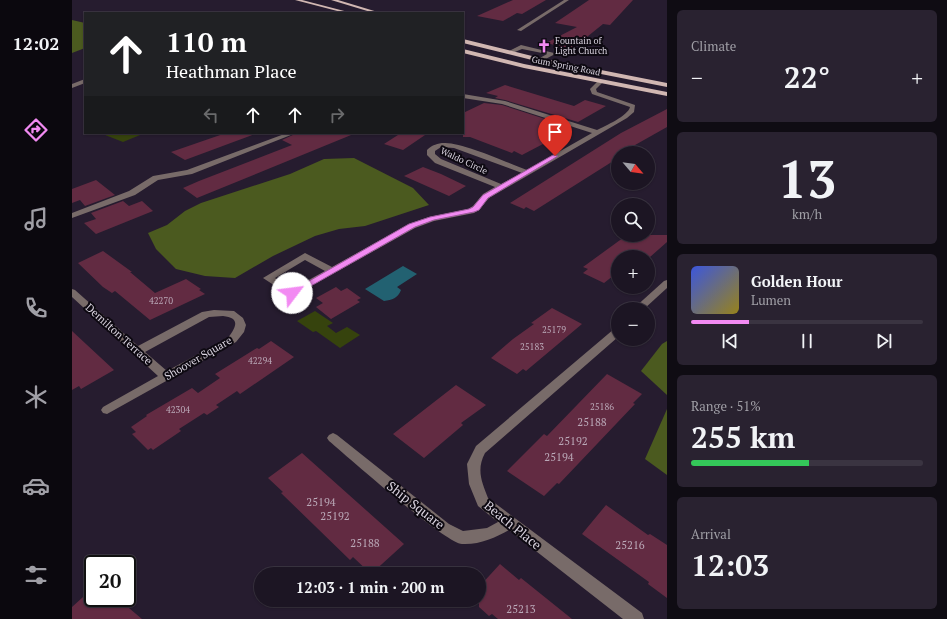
<!DOCTYPE html>
<html lang="en">
<head>
<meta charset="utf-8">
<style>
  body { margin:0; font-family:"PT Serif",serif; background:#292230; color:#f1f3f6; height:100vh; display:flex; flex-direction:column; font-size:15px; white-space:nowrap }
  * { box-sizing:border-box; margin:0 }
  p { font-size:13px; color:#a09fa6 }
  .icon { flex:none; width:22px; height:22px; fill:none; stroke:currentColor; stroke-width:2; stroke-linecap:round; stroke-linejoin:round }
  .map { position:relative; flex:1; overflow:hidden }
  .drawer { display:flex; flex-direction:column; gap:10px; padding:10px; background:#0f0c13; width:280px }
  .drawer>* { flex:none }
  .banner { position:absolute; left:12px; top:12px; width:380px; height:122px; border-radius:0px; box-shadow:0 1px 3px #0004,0 0 0 1px #3a3441; background:#202124; color:#fff; overflow:hidden }
  .needle { width:26px; rotate:119deg }
  .tools { position:absolute; left:539px; top:146px; display:grid; gap:8px }
  .tools a { display:grid; place-items:center; width:44px; height:44px; border-radius:50%; background:#1c1523; box-shadow:0 1px 3px #0004,0 0 0 1px #3a3441; font-size:20px }
  .speed { position:absolute; left:12px; top:555px; display:flex; gap:8px; font-size:20px; font-weight:700; text-align:center }
  .speed>* { display:grid; place-content:center; width:52px; height:52px; border-radius:50%; background:#1c1523; box-shadow:0 1px 3px #0004,0 0 0 1px #3a3441; line-height:1 }
  .speed .limit { border:2px solid #111; border-radius:6px; background:#fff; color:#111 }
  .pin { position:absolute; display:grid; place-items:center; width:34px; height:34px; color:#fff; margin:-41px -17px; border-radius:50% 50% 50% 0; rotate:-45deg; box-shadow:0 0 4px #0007 }
  .pin .icon { rotate:45deg }
  .me { position:absolute; width:44px; margin:-22px; rotate:60deg; stroke-linejoin:round; filter:drop-shadow(0 0 3px #0008) }
  .turn { display:flex; align-items:center; gap:14px; height:84px; padding:0 16px; font-size:18px }
  .turn .icon { width:52px; height:52px; stroke-width:2.5 }
  .turn b { display:block; font-size:28px; line-height:34px }
  .lanes { display:flex; align-items:center; height:38px; padding:0 16px; background:#0003; justify-content:center; gap:20px; direction:ltr }
  .lanes .off { opacity:.35 }
  .big { font-size:30px; font-weight:700; line-height:1.1 }
  .drawer .tile { flex:1; display:flex; flex-direction:column; justify-content:center; gap:6px; min-width:0; padding:0 14px; border-radius:6px; background:#292230 }
  .drawer .dial { align-items:center; gap:0 }
  .dial b { font-size:52px; line-height:1 }
  .song { display:flex; align-items:center; gap:12px }
  .cover { width:48px; height:48px; border-radius:6px; background:linear-gradient(135deg,hsl(230 70% 55%),hsl(50 70% 35%)) }
  .played { height:4px; border-radius:2px; background:linear-gradient(90deg,#f28af2 25%,#3a3441 25%) }
  .keys { display:flex; justify-content:space-around; direction:ltr }
  .heat { display:flex; justify-content:space-between; align-items:center; font-size:22px; direction:ltr }
  .charge { height:6px; border-radius:3px; background:linear-gradient(90deg,#34c759 51%,#3a3441 0) }
  .trip { position:absolute; left:182px; top:567px; width:232px; height:40px; border-radius:20px; background:#1c1523; box-shadow:0 1px 3px #0004,0 0 0 1px #3a3441; font-weight:700; line-height:40px; text-align:center }
  main { display:flex; flex:1; min-height:0 }
  .menu { display:flex; flex-direction:column; width:72px; justify-content:space-around; align-items:center; background:#0b080e; color:#a09fa6 }
  .menu .icon { width:28px; height:28px }
  .menu .on { color:#f28af2 }
  .menu b { font-size:18px; color:#f1f3f6 }
  .map>svg:first-child { display:block }
  .green { fill:#36430d }
  .forest { fill:#4b5a1f }
  .water { fill:#226171 }
  .building { fill:#622b42 }
  .lines { fill:none; stroke-linecap:round; stroke-linejoin:round }
  .minor { fill:#786b69; fill-rule:evenodd }
  .major { fill:#d1b7b2; fill-rule:evenodd }
  .route { fill:#f28af2; stroke:#9d5a9d }
  .labels { text-anchor:middle; dominant-baseline:central; stroke-width:4; stroke-linejoin:round; paint-order:stroke }
  .far-poi-label { font-size:9px; fill:#d8d2de; stroke:#0d0911; text-anchor:start }
  .far-street-label { font-size:9px; fill:#d8d2de; stroke:#0d0911 }
  .number-label { font-size:9px; fill:#baa8b7 }
  .street-label { font-size:11px; fill:#d8d2de; stroke:#0d0911 }
  .near-number-label { font-size:11px; fill:#baa8b7 }
  .near-street-label { font-size:13px; fill:#d8d2de; stroke:#0d0911 }
</style>
</head>
<body>
<main>
<nav class="menu">
<b>12:02</b>
<svg class="icon on" aria-label="directions" viewBox="0 0 24 24"><path d="M12 3l9 9-9 9-9-9zM9 14v-3h6M13 9l2 2-2 2"/></svg>
<svg class="icon" aria-label="music" viewBox="0 0 24 24"><path d="M9 18V5l10-2v13"/><circle cx="6" cy="18" r="3"/><circle cx="16" cy="16" r="3"/></svg>
<svg class="icon" aria-label="phone" viewBox="0 0 24 24"><path d="M5 4h4l2 5-3 2q2 4 5 5l2-3 5 2v4C11 20 4 13 5 4z"/></svg>
<svg class="icon" aria-label="climate" viewBox="0 0 24 24"><path d="M12 3v18M4 7l16 10M4 17L20 7"/></svg>
<svg class="icon" aria-label="car" viewBox="0 0 24 24"><path d="M5 17H2v-5l4-1 3-4h7l3 4 3 1v5h-3M9 17h6M6 11h13"/><circle cx="7" cy="17" r="2"/><circle cx="17" cy="17" r="2"/></svg>
<svg class="icon" aria-label="filters" viewBox="0 0 24 24"><path d="M4 7h16M4 17h16"/><circle cx="9" cy="7" r="2"/><circle cx="15" cy="17" r="2"/></svg>
</nav>
<div class="map">
<svg width="595" height="619" viewBox="0 0 595 619">
  <rect width="100%" height="100%" fill="#261c2f"/>
  <g class="green">
    <polygon points="28,133 73,133 51,142"/>
    <polygon points="243,311 261,323 255,326 264,333 275,327 288,335 268,348 244,331 241,332 225,321"/>
  </g>
  <g class="forest">
    <polygon points="0,20 13,23 13,48 0,53"/>
    <polygon points="282,158 341,188 357,205 293,226 267,229 243,236 201,256 163,278 133,276 104,269 84,249 76,233 95,225 113,211 129,203 218,174 252,159"/>
    <polygon points="595,341 595,395 569,371 590,344"/>
    <polygon points="595,409 595,475 573,459"/>
  </g>
  <path class="water" d="M331,266L345,274L325,287L329,290C326,298 320,300 312,301L293,289Z"/>
  <g class="building">
    <polygon points="441,0 474,0 450,14 445,13 431,21 405,16"/>
    <polygon points="517,0 561,0 538,25 531,24 500,49 474,43 505,27 483,23"/>
    <polygon points="433,85 502,106 513,100 534,106 506,122 433,100 423,98 426,96 414,93"/>
    <polygon points="412,103 430,105 498,127 490,132 492,133 450,155 442,151 440,153 398,137 391,137 391,113"/>
    <polygon points="595,109 595,127 556,149 559,150 554,153 546,153 546,158 462,211 454,207 452,209 438,203 549,133"/>
    <polygon points="154,133 183,134 113,160 99,152"/>
    <polygon points="225,133 284,133 125,198 111,188 127,181 220,145 210,140"/>
    <polygon points="329,133 356,133 331,150 312,144"/>
    <polygon points="351,167 369,174 394,186 377,196 332,176"/>
    <polygon points="24,180 43,195 13,206 8,200 0,203 0,189"/>
    <polygon points="51,201 57,206 70,201 81,211 24,234 12,223 24,219 19,213"/>
    <polygon points="555,235 595,235 595,242 578,257 546,257 546,272 532,283 511,273 516,269 511,267"/>
    <polygon points="31,251 60,272 58,272 83,293 114,279 129,289 127,290 133,294 78,320 43,291 40,293 31,287 6,263"/>
    <polygon points="264,287 269,291 275,288 289,298 285,300 288,302 259,319 244,307 251,303 244,298"/>
    <polygon points="480,308 510,324 454,371 451,369 445,374 419,358 441,339 462,324 459,323"/>
    <polygon points="0,331 42,370 9,389 7,386 0,390"/>
    <polygon points="199,341 222,357 168,394 165,391 144,405 147,407 135,415 132,413 107,429 109,431 81,450 79,448 76,450 60,434 64,432 59,427 75,416 74,415 120,388 126,393 148,378 143,374 185,348 187,349"/>
    <polygon points="535,374 570,394 561,403 563,404 487,484 485,483 472,496 435,471 472,434 475,436"/>
    <polygon points="384,385 414,405 389,423 391,425 352,458 321,434"/>
    <polygon points="230,453 332,544 299,574 281,557 278,560 209,493 211,492 196,478"/>
    <polygon points="534,505 576,535 578,534 595,545 595,598 576,584 577,582 510,534"/>
    <polygon points="428,564 447,580 449,578 500,619 426,619 420,614 417,616 407,607 407,587"/>
    <polygon points="21,588 21,598 45,598 70,619 0,619 0,607"/>
  </g>
  <g class="lines">
    <g class="minor">
      <polygon points="492,0 497,0 449,31 445,30"/>
      <polygon points="449,45 482,53 483,54 468,62 466,61 466,59 475,54 450,49 438,54 433,53"/>
      <polygon points="13,79 13,83 0,88 0,84"/>
      <path d="M526,81L531,82L524,89L525,92L563,105L562,112L555,118L417,198L407,210L402,213L362,221L343,228L223,295H217L191,278L233,253L260,267L337,224L357,217L396,209L401,206L411,194L423,187L363,163L355,155V150C360,145 366,143 372,143C390,142 436,163 455,170L520,133L430,104L391,98V94L433,101L525,130C533,126 556,116 558,107L520,94L518,89ZM369,147L382,148L450,173L429,184L369,159L363,154V151ZM233,260L253,271L220,289L203,278Z"/>
      <polygon points="215,133 224,133 120,174 86,180 63,195 0,218 0,213 57,191 81,176 115,170"/>
      <polygon points="595,280 595,288 572,309 561,309 592,281"/>
      <path d="M0,289L3,290L66,346L130,312L142,310L162,311L171,318L174,325L172,332L164,342L35,414L31,413L29,410L31,407L86,376L0,297ZM151,316C168,318 165,326 156,338L95,371L73,352L137,317Z"/>
      <path d="M546,328V337L413,453C404,470 410,482 416,498L570,613L572,619H551L437,530C423,538 407,545 390,544C373,543 277,458 257,441L255,438L257,435L261,433L265,435L377,524L391,531L415,528L426,522L406,506L397,484L395,464L404,446L542,329Z"/>
    </g>
    <g class="major">
      <polygon points="223,0 230,0 280,13 273,13"/>
      <polygon points="259,0 266,0 309,13 302,13"/>
      <polygon points="391,39 468,58 595,83 595,87 468,62 391,43"/>
      <polygon points="391,49 452,64 595,92 595,96 452,68 391,53"/>
    </g>
  </g>
  <polygon class="route" points="481,155 486,156 416,198 407,210 402,212 362,220 343,227 223,295 217,295 216,293 337,224 358,217 397,209 401,207 411,195"/>
  <defs>
    <g id="church-bare" transform="scale(1.08)"><path d="M-1.2-6h2.4v3.5h3.3v2.4h-3.3V6h-2.4V-.1h-3.3v-2.4h3.3Z" fill="#f28af2" stroke="#0d0911" stroke-width="2.5" paint-order="stroke"/></g>
  </defs>
  <g fill-rule="evenodd">
    <use href="#church-bare" x="472" y="46"/>
  </g>
  <g class="labels">
    <g class="far-poi-label">
      <text x="483" y="41">Fountain of<tspan x="483" dy="10">Light Church</tspan></text>
    </g>
    <g class="far-street-label">
      <text transform="translate(494 66) rotate(11)">Gum Spring Road</text>
      <text transform="translate(392 161) rotate(25)">Waldo Circle</text>
    </g>
    <g class="number-label">
      <text x="89" y="301">42270</text>
      <text x="482" y="330">25179</text>
      <text x="460" y="347">25183</text>
      <text x="188" y="361">42294</text>
      <text x="530" y="407">25186</text>
      <text x="106" y="410">42304</text>
    </g>
    <g class="street-label">
      <text transform="translate(47 334) rotate(42)">Demilton Terrace</text>
      <text transform="translate(126 358) rotate(-30)">Shoover Square</text>
    </g>
    <g class="near-number-label">
      <text x="520" y="422">25188</text>
      <text x="501" y="441">25192</text>
      <text x="487" y="457">25194</text>
      <text x="249" y="502">25194</text>
      <text x="263" y="516">25192</text>
      <text x="293" y="543">25188</text>
      <text x="558" y="545">25216</text>
      <text x="449" y="609">25213</text>
    </g>
    <g class="near-street-label">
      <text transform="translate(344 505) rotate(38)">Ship Square</text>
      <text transform="translate(441 525) rotate(39)">Beach Place</text>
    </g>
  </g>
</svg>
<div class="tools">
<a><svg class="needle" viewBox="-14 -14 28 28"><path d="M0-13l5 13h-10z" fill="#e53935"/><path d="M0 13l5-13h-10z" fill="#a09fa6"/></svg></a>
<a><svg class="icon" aria-label="search" viewBox="0 0 24 24"><circle cx="10" cy="10" r="6"/><path d="M15 15l6 6"/></svg></a>
<a>+</a>
<a>−</a>
</div>
<div class="speed"><div class="limit">20</div></div>
<div class="pin" style="left:483px;top:156px;background:#d93025"><svg class="icon" aria-label="arrive" viewBox="0 0 24 24"><path d="M6 21V4h12l-3 4 3 4H6"/></svg></div>
<svg class="me" style="left:220px;top:293px" viewBox="-20 -20 40 40"><circle r="19" fill="#fff"/><path d="M0-13L10 11 0 6-10 11z" fill="#f28af2"/></svg>
<div class="trip">12:03 · 1 min · 200 m</div>
<div class="banner">
<div class="turn"><svg class="icon" aria-label="ahead" viewBox="0 0 24 24"><path d="M12 20V5M6 11l6-6 6 6"/></svg><div><b>110 m</b>Heathman Place</div></div>
<div class="lanes"><svg class="icon off" aria-label="left" viewBox="0 0 24 24"><path d="M17 20v-9H6M10 6l-5 5 5 5"/></svg><svg class="icon" aria-label="ahead" viewBox="0 0 24 24"><path d="M12 20V5M6 11l6-6 6 6"/></svg><svg class="icon" aria-label="ahead" viewBox="0 0 24 24"><path d="M12 20V5M6 11l6-6 6 6"/></svg><svg class="icon off" aria-label="right" viewBox="0 0 24 24"><path d="M7 20v-9h11M14 6l5 5-5 5"/></svg></div>
</div>
</div>
<section class="drawer">
<div class="tile"><p>Climate</p>
<div class="heat"><a>−</a><b class="big">22°</b><a>+</a></div>
</div>
<div class="tile dial"><b>13</b><p>km/h</p></div>
<div class="tile">
<div class="song"><i class="cover"></i><div><b>Golden Hour</b><p>Lumen</p></div></div>
<div class="played"></div>
<div class="keys"><svg class="icon" aria-label="previous" viewBox="0 0 24 24"><path d="M18 5L8 12l10 7zM5 5v14"/></svg><svg class="icon" aria-label="pause" viewBox="0 0 24 24"><path d="M8 5v14M16 5v14"/></svg><svg class="icon" aria-label="next" viewBox="0 0 24 24"><path d="M6 5l10 7-10 7zM19 5v14"/></svg></div>
</div>
<div class="tile"><p>Range · 51%</p><b class="big">255 km</b><div class="charge"></div></div>
<div class="tile"><p>Arrival</p><b class="big">12:03</b></div>
</section>
</main>
</body>
</html>
